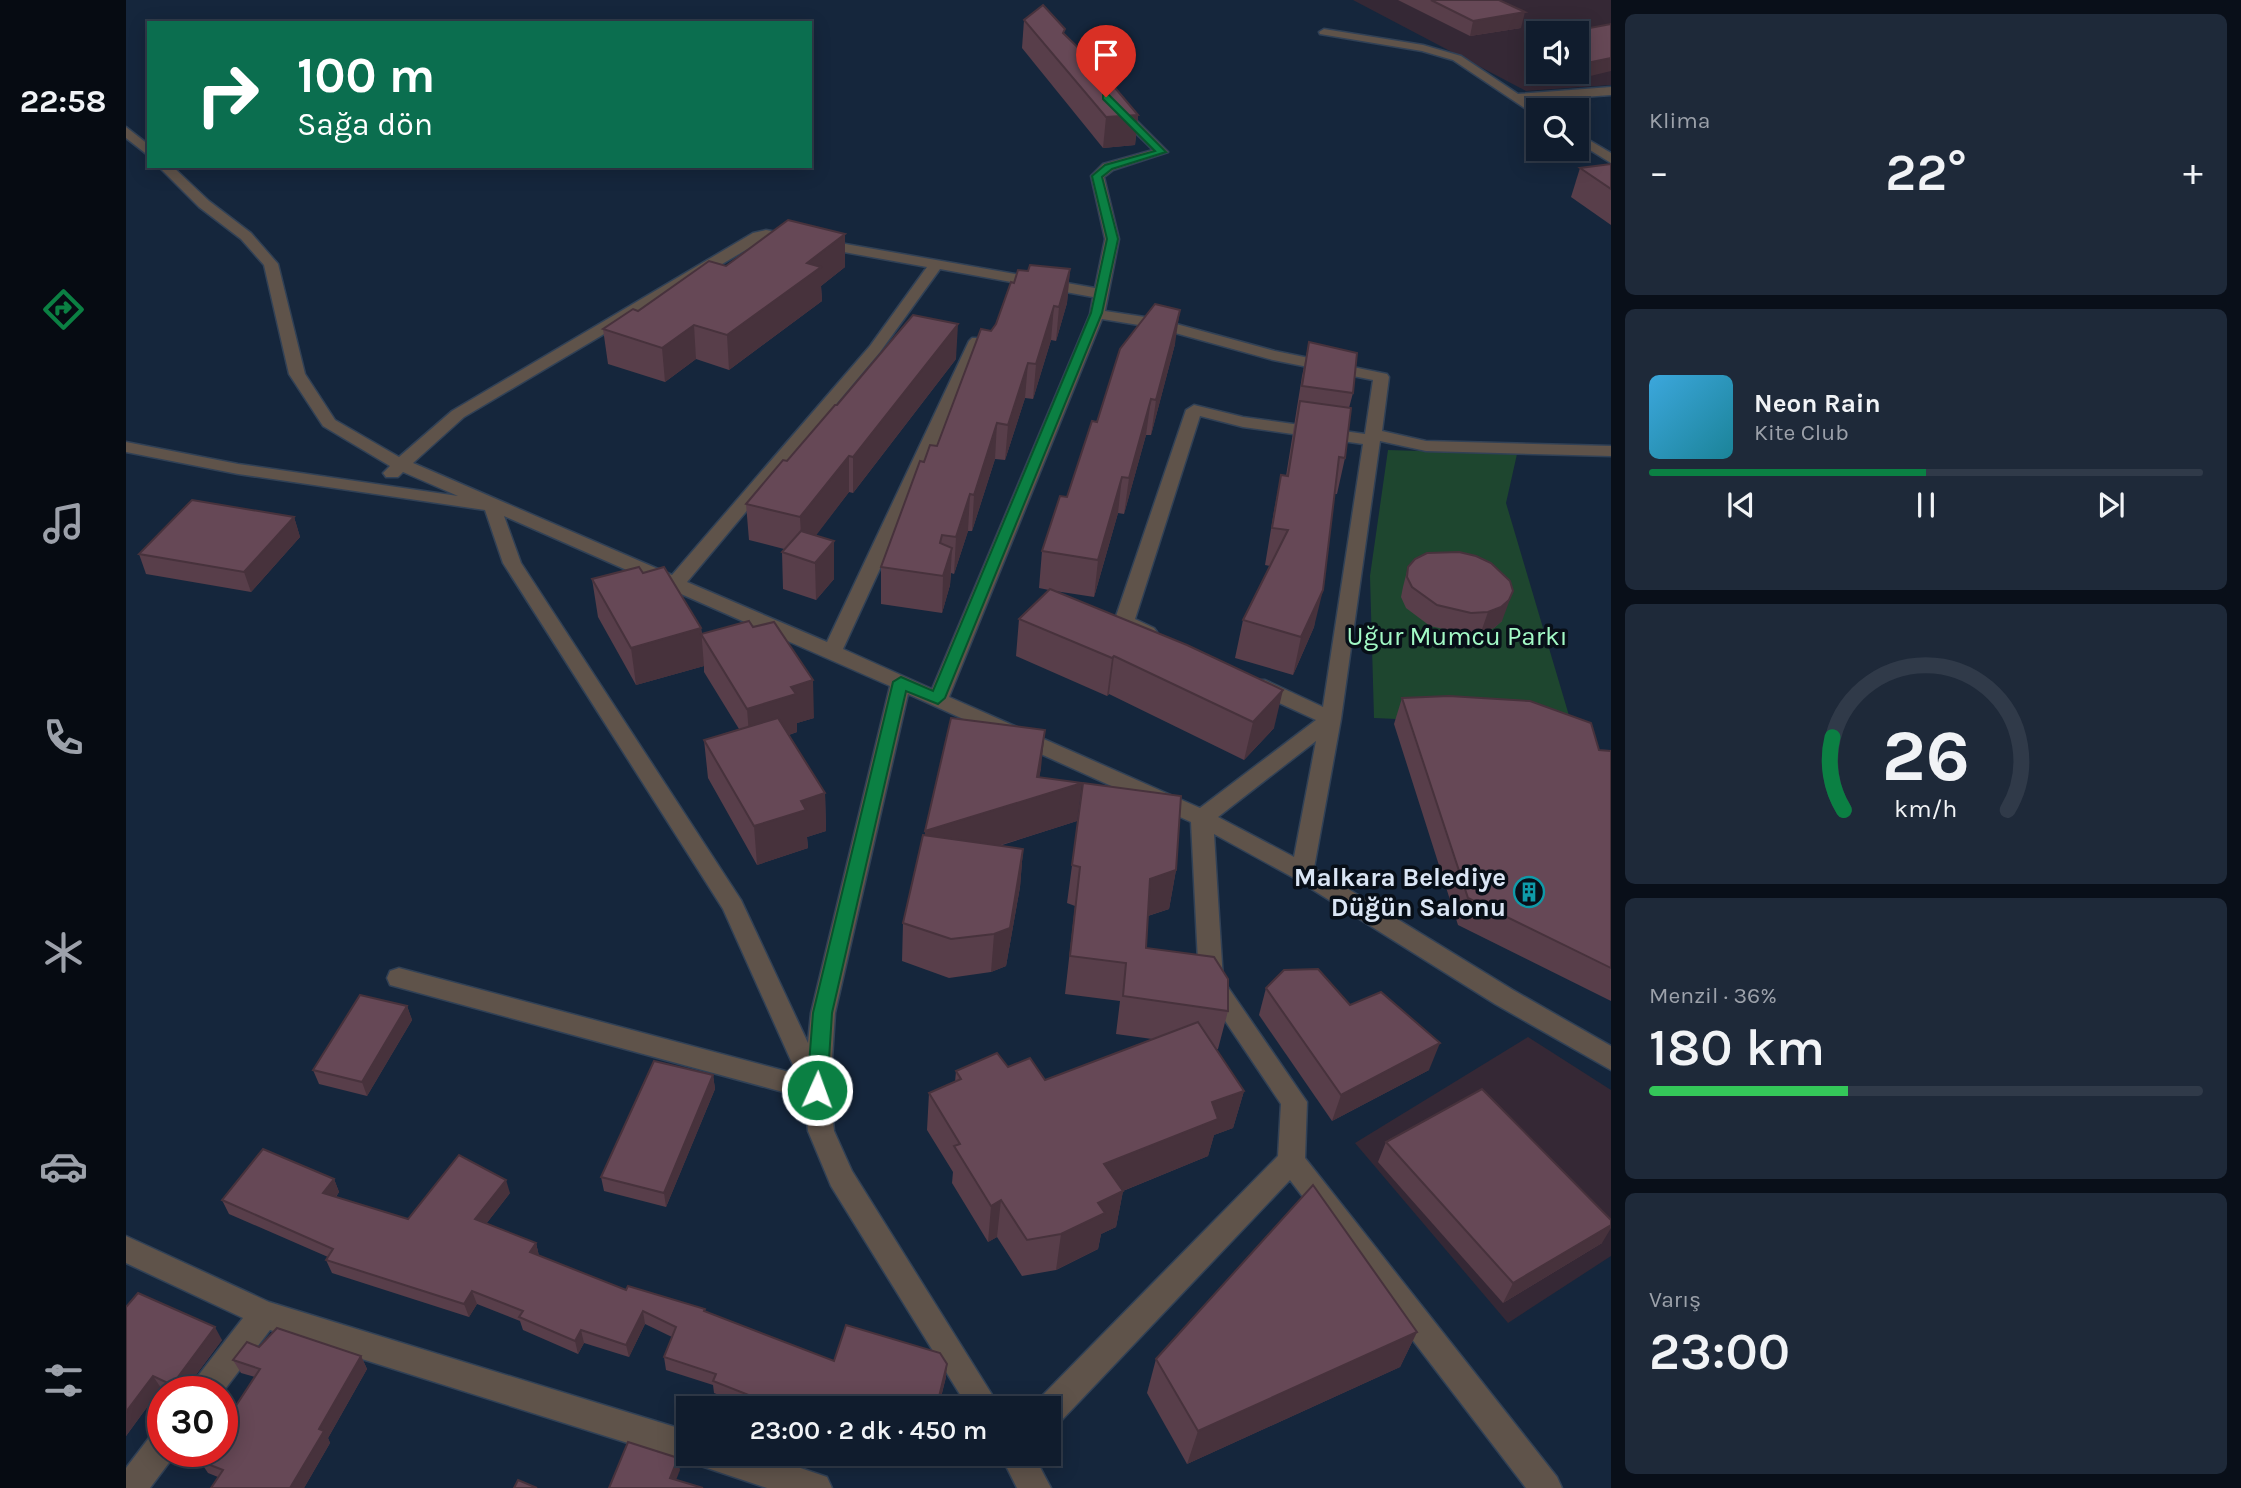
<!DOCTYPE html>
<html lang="tr">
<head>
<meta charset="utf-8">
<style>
  body { margin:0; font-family:Karla,sans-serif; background:#1e2939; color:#f1f3f6; height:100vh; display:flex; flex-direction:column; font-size:26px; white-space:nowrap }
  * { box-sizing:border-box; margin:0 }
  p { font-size:23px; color:#9ca1aa }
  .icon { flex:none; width:38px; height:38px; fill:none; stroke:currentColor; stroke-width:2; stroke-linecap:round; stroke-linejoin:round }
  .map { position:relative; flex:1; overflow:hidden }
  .drawer { display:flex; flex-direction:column; gap:14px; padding:14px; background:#090f19; width:630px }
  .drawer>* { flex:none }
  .banner { position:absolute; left:21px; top:21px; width:665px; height:147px; border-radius:0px; box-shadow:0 4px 18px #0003,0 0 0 2px #303a49; background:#0b6e4f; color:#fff; overflow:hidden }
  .buttons { position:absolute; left:1400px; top:21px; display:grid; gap:14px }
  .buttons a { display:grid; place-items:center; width:63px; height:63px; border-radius:0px; background:#101c2d; box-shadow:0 4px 18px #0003,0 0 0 2px #303a49; font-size:35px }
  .speed { position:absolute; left:21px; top:1376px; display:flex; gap:14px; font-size:35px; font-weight:700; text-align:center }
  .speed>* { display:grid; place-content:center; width:91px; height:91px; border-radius:50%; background:#101c2d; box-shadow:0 4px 18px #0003,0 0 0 2px #303a49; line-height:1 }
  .speed .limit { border:10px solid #d22; background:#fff; color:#111 }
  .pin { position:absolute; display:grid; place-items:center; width:60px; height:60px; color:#fff; margin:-72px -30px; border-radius:50% 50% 50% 0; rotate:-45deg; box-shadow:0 0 7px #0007 }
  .pin .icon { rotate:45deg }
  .me { position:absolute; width:77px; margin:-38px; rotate:2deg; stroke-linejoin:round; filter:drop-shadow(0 0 5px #0008) }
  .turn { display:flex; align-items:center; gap:24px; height:147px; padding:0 35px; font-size:32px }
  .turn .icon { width:91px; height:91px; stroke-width:2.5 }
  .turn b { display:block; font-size:49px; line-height:60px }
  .big { font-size:52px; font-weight:600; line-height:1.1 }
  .drawer .widget { flex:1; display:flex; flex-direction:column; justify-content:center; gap:10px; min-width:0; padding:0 24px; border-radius:10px; background:#1e2939 }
  .drawer .dial { align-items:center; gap:0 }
  .dial svg { height:182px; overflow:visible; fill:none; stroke:#303a49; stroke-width:7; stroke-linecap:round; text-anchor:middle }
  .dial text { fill:#f1f3f6; stroke:none }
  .song { display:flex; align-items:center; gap:21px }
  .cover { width:84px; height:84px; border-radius:10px; background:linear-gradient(135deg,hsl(200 70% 55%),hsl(190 70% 35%)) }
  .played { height:7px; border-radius:4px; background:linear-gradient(90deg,#0b8043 50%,#303a49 50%) }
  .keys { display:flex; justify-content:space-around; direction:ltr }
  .heat { display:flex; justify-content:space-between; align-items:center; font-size:38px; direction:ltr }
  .charge { height:10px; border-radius:5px; background:linear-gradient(90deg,#34c759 36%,#303a49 0) }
  .trip { position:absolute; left:550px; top:1396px; width:385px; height:70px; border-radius:0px; background:#101c2d; box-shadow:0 4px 18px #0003,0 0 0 2px #303a49; font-weight:600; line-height:70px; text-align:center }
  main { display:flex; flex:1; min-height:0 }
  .menu { display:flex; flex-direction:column; width:126px; justify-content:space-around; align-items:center; background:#060b12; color:#9ca1aa }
  .menu .icon { width:49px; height:49px }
  .menu .active { color:#0b8043 }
  .menu b { font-size:32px; color:#f1f3f6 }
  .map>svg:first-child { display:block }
  .education { fill:#352835; fill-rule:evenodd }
  .green { fill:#1e462f }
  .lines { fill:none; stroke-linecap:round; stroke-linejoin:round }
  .street-casing { stroke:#314156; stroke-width:3 }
  .street { fill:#5f534a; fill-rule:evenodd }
  .wall { fill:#583e4a }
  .shaded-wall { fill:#47323c }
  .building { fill:#664856; stroke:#47323c; stroke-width:2 }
  .route { fill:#0b8043; stroke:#07532c; stroke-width:2 }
  .labels { text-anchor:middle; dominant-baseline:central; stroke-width:7; stroke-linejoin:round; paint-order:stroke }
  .park-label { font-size:26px; fill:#a3fac6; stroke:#080f18 }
  .poi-label { font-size:26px; font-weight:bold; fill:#dae5f4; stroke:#080f18; text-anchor:end }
</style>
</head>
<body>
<main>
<nav class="menu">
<b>22:58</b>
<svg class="icon active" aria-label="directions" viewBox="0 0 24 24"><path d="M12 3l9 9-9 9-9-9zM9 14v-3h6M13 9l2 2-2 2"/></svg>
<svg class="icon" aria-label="music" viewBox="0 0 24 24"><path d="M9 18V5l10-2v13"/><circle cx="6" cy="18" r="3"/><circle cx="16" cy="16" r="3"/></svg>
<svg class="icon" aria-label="phone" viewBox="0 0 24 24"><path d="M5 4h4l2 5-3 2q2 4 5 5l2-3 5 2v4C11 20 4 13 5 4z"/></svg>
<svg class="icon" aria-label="climate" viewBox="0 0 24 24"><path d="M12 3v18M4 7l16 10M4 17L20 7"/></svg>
<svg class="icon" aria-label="car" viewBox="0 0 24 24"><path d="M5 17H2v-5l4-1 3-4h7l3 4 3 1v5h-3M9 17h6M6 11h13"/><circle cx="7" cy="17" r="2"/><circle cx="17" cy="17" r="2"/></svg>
<svg class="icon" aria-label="filters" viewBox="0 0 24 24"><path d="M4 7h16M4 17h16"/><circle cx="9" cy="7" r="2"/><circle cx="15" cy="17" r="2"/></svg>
</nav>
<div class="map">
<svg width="1485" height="1488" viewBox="0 0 1485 1488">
  <rect width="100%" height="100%" fill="#15263c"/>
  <g class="education">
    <path d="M1227,0H1485V85L1400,91ZM1412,33H1451V72H1412Z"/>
    <polygon points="1402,1037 1485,1090 1485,1256 1382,1323 1229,1143"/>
  </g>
  <polygon class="green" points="1262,450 1391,454 1380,503 1452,746 1340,722 1248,718 1244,576"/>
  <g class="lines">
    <g class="street-casing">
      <g id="street">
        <polygon points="1198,29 1297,45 1335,56 1392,94 1485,87 1485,95 1402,101 1416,110 1412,110 1412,117 1327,60 1296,51 1194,34 1193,32"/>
        <path d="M991,104L995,105L1042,152L987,170L978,177L993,239L979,311L1032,319L1149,351L1261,374L1263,377L1256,431L1300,441L1485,446V456L1300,451L1254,441L1215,719L1188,868L1387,990L1485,1046V1070L1369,1004L1168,878L1088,834L1097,980L1181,1102L1179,1158L1431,1477L1436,1488H1400L1164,1180L933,1423L922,1427V1409H908L911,1401L1152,1156L1155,1104L1073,982L1065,822L782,694L709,1013L704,1090L708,1131L726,1171L875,1409H843L705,1186L682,1131L679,1098L264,985L261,978L264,971L273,968L671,1074L597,909L377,563L359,510L112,474L0,452V442L112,464L332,496L277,472L272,477H260L257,473L264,466L197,426L163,374L138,265L115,239L73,207L32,166H46L83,201L125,233L152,264L179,374L209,420L273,457L326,411L627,233L640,230L969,288L979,239L965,176L977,164L1027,150L987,111V105ZM640,238L801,267L744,346L546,575L287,463L338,417ZM814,269L967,297L964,314L806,689L717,649L859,341L856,338H846L843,341L701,642L561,582L754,352ZM976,319L1031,328L1147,360L1247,380L1239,434L1117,417L1068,405L1060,410L988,622L991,626L1014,636H1028L1031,632L1028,628L1009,619L1074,416L1117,427L1237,444L1197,707L1139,680H1125L1122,685L1125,690L1190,720L1074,808L823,697ZM378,516L764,686L685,1013L682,1043L615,900L395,563ZM1190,741L1168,857L1092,817Z"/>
        <polygon points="0,127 23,145 23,156 0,138"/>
        <polygon points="1451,133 1485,153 1485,163 1451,142"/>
        <polygon points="0,1236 143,1302 562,1431 562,1454 633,1454 701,1477 706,1488 641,1488 572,1465 570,1459 562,1462 144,1330 96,1393 64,1391 68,1381 117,1318 0,1263"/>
        <polygon points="37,1430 37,1451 50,1451 48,1456 24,1488 0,1488 0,1468 26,1434"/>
        <polygon points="874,1454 907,1454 925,1488 891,1488"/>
      </g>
    </g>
    <use href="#street" class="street"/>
  </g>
  <g class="wall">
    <polygon points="1272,0 1373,0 1395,28 1344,36"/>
    <polygon points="898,20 939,34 1012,115 1009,145 977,148 896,48"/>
    <polygon points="1485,24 1452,79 1437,72 1451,72 1451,33"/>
    <polygon points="1412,38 1412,60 1400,54 1404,39"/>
    <polygon points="1485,164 1485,225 1445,197 1454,168"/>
    <polygon points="600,266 719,267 695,286 696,301 603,370 570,359 539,382 482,364 477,329"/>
    <polygon points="944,269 941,303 930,341 925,340 907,399 899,398 879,460 869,459 846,531 842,531 828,574 825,573 824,585 816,613 755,604 755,567 798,462 811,446 865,331 870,324 888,283 902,271"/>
    <polygon points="1183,342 1227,393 1223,408 1219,458 1211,494 1208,494 1188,627 1167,675 1109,658 1117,620 1144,566 1139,565 1148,511 1155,475 1160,476 1176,376"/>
    <polygon points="1049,344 1025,435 1020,435 998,514 992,513 968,597 929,591 1148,728 1118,760 983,694 981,696 890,656 893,619 923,590 913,588 916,551 941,497 971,422"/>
    <polygon points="830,359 727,493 723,492 689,536 708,541 708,579 690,600 657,589 656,552 658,549 623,540 620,504 661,461 711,405"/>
    <polygon points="168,517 174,537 125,592 20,574 13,554"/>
    <polygon points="1282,567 1376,621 1368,628 1355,632 1339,634 1304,626 1280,608 1275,597 1277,587"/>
    <polygon points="517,573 575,628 576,634 688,718 671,723 671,732 663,735 699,793 700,831 681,837 682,848 631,865 582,778 578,740 613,729 578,672 578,666 510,685 472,617 466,579"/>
    <polygon points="1276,698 1473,750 1485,751 1485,1001 1332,925 1268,724"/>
    <polygon points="915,768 913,777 956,783 951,821 873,846 897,849 894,887 880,966 865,972 823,978 776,961 777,923 799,835 799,831"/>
    <polygon points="957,783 1050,870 1043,909 1022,916 1020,948 1102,1011 1092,1049 1090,1049 1118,1091 1107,1128 1088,1135 1082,1156 997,1191 990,1227 975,1234 972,1249 930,1270 896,1276 871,1237 862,1242 826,1183 827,1172 801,1130 803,1093 829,1082 830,1071 882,1067 919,1080 1026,1039 990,1034 994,1001 939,994 949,906 941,903"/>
    <polygon points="1140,988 1224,1005 1303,1070 1206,1121 1133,1015"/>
    <polygon points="281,1006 286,1020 241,1096 193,1084 187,1070"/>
    <polygon points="587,1075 589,1089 540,1207 478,1191 475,1177"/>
    <polygon points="1260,1142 1476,1243 1377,1303 1252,1162"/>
    <polygon points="208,1179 213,1192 210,1197 282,1219 384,1193 360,1224 410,1243 413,1256 500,1290 579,1309 579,1312 708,1361 820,1377 812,1409 628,1409 588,1393 587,1385 540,1370 538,1357 546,1337 519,1324 503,1357 458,1343 452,1354 397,1330 394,1321 351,1304 343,1317 206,1273 200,1260 202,1257 103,1214 96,1200"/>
    <polygon points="0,1307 96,1340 58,1391 41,1391 35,1388 0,1436"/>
    <polygon points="1291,1332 1274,1367 1061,1464 1021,1393 1030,1359"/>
    <polygon points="133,1347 235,1356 241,1369 202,1438 204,1443 178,1488 85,1488 92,1477 82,1473 74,1461 129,1377 115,1373 107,1360"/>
    <polygon points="757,1454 802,1454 798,1467"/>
  </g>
  <g class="shaded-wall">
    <polygon points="1399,12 1395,28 1344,36 1347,21"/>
    <polygon points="1485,58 1485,71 1452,79 1456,64"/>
    <polygon points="1012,115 1009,145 977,148 980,117"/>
    <polygon points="719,234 719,267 695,286 696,301 603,370 601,335 681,263"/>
    <polygon points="944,269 941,303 930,341 933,307"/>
    <polygon points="928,306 925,340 907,399 910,364"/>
    <polygon points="1054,310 1049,344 1025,435 1030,400"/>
    <polygon points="832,324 830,359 727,493 727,457"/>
    <polygon points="568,325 570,359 539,382 536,348"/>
    <polygon points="902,363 899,398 879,460 882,425"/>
    <polygon points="1025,399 1020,435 998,514 1003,478"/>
    <polygon points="871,423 869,459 846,531 848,495"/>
    <polygon points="723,456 723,492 676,554 674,517"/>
    <polygon points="996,477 992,513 968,597 972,560"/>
    <polygon points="844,494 842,531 828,574 830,537"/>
    <polygon points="168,517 174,537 125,592 118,572"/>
    <polygon points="708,541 708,579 690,600 689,563"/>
    <polygon points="826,548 824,585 816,613 817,576"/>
    <polygon points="1197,590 1188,627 1167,675 1175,637"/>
    <polygon points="1387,591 1376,621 1368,628 1355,632 1362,612"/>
    <polygon points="575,628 578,666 510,685 505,648"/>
    <polygon points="988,656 983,694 981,696 986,658"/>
    <polygon points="687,680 688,718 671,723 671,732 624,747 621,709 665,687"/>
    <polygon points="1157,690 1148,728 1118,760 1127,722"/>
    <polygon points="919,730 915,768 910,797 956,783 951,821 798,869 799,831 911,777"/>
    <polygon points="699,793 700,831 681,837 682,848 631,865 628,826 675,801"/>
    <polygon points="897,849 894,887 880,966 865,972 868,934"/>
    <polygon points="1050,870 1043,909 1018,917 1024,879"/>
    <polygon points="281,1006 286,1020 241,1096 236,1082"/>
    <polygon points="1314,1043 1303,1070 1206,1121 1215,1095"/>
    <polygon points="587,1075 589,1089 540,1207 538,1193"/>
    <polygon points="1118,1091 1107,1128 1088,1135 1082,1156 972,1201 978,1164 1086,1102"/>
    <polygon points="208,1179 213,1192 203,1206 197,1193"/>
    <polygon points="380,1180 384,1193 353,1233 349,1219"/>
    <polygon points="997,1191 990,1227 975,1234 972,1249 930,1270 935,1234 972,1203"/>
    <polygon points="875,1200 871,1237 862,1242 865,1206"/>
    <polygon points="1485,1225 1485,1228 1476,1243 1377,1303 1387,1283"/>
    <polygon points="410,1243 413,1256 404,1252"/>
    <polygon points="346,1291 351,1304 343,1317 338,1304"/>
    <polygon points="517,1311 519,1324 503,1357 500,1345"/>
    <polygon points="89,1327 96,1340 58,1391 50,1391 46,1385"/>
    <polygon points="455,1330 458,1343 452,1354 449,1341"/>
    <polygon points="1291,1332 1274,1367 1061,1464 1072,1431"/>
    <polygon points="235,1356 241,1369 202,1438 204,1443 178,1488 164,1488 193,1429"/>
    <polygon points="821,1364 820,1377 812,1409 810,1409"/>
    <polygon points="27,1376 35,1388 0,1436 0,1412"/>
    <polygon points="552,1458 554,1470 547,1488 544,1478"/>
  </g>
  <g class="building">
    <polygon points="1305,0 1373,0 1399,12 1347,21"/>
    <polygon points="917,5 939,29 937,33 968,63 1012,115 980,117 898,20"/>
    <polygon points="1485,24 1485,58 1456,64 1451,61 1451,33 1437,33"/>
    <polygon points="1412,38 1412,43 1404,39"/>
    <polygon points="1485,164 1485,189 1454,168"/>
    <polygon points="662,220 719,234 681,263 695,267 601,335 568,325 536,348 477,329 507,309 512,311 583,261 600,266"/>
    <polygon points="904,265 944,269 933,307 928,306 910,364 902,363 882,425 871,423 848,495 844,494 830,537 816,535 814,543 826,548 817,576 755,567 794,461 798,462 804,445 811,446 855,329 865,331 870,324 885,282 888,283 892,270 902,271"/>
    <polygon points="1029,304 1054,310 1030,400 1025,399 1003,478 996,477 972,560 916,551 934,496 941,497 966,421 971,422 994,349"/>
    <polygon points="787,315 832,324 727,457 723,456 674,517 620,504 657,460 661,461 709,405 711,405"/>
    <polygon points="1183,342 1231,353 1227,393 1176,386"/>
    <polygon points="1174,401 1225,408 1219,458 1213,457 1197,590 1175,637 1117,620 1162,530 1146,528 1155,475 1162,476"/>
    <polygon points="66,500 168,517 118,572 13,554"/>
    <polygon points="675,531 708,541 689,563 656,552"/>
    <polygon points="1333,552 1350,556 1365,563 1384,581 1387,591 1383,600 1375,607 1362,612 1345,613 1311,605 1286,587 1281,577 1282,567 1289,559 1301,553"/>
    <polygon points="513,567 517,573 538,567 575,628 505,648 466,579"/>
    <polygon points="924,589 1061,645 1157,690 1127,722 988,656 986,658 893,619"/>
    <polygon points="623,621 627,627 648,622 687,680 665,687 670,694 621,709 575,634"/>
    <polygon points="1323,696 1404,701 1465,723 1473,750 1485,751 1485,968 1342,898 1276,698"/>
    <polygon points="652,718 699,793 675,801 680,810 628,826 578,740"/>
    <polygon points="825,718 919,730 911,777 956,783 799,831"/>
    <polygon points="957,783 1055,796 1050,870 1024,879 1020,948 1088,957 1102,979 1102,1011 997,996 1000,963 944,956 954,867 946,865"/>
    <polygon points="797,835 897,849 884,928 868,934 825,939 777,923"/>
    <polygon points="1192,969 1224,1005 1255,992 1314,1043 1215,1095 1140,988 1158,970"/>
    <polygon points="234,995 281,1006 236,1082 187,1070"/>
    <polygon points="1072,1022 1118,1091 1086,1102 1092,1119 978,1164 997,1191 972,1203 979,1213 935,1234 901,1240 875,1200 865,1206 828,1146 834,1144 803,1093 835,1079 830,1071 871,1053 882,1067 904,1058 919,1080"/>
    <polygon points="528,1061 587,1075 538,1193 475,1177"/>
    <polygon points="1356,1089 1485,1220 1485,1225 1387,1283 1260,1142"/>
    <polygon points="137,1149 208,1179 197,1193 282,1219 333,1155 380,1180 349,1219 410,1243 404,1252 500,1290 502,1286 579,1309 578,1311 708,1361 720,1325 814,1353 821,1364 810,1409 658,1409 587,1381 590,1374 538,1357 550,1327 517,1311 500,1345 455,1330 449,1341 393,1317 397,1311 346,1291 338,1304 200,1260 207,1249 96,1200"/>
    <polygon points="1187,1185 1291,1332 1072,1431 1030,1359"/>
    <polygon points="12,1293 89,1327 46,1385 27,1376 0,1412 0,1307"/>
    <polygon points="151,1328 235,1356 193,1429 198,1431 164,1488 85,1488 97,1470 74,1461 81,1451 96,1451 96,1427 134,1369 107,1360 121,1342 133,1347"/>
    <polygon points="502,1442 552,1458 544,1478 577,1488 483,1488"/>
    <polygon points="392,1480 411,1488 388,1488"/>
  </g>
  <polygon class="route" points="977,95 983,95 1040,152 986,169 976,177 992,239 976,313 819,698 812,704 780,691 706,1013 701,1090 698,1096 691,1098 684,1096 681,1090 687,1013 767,682 775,677 807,691 965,313 981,239 966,176 979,165 1029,151 977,99"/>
  <defs>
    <g id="building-ring" transform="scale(1.575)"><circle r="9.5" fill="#080f18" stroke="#0f9aa8" stroke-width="1.5"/><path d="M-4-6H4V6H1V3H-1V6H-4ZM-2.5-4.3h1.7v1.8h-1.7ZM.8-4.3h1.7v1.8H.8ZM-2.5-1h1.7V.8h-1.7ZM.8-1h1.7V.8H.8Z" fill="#0f9aa8"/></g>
  </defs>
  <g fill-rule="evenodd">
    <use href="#building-ring" x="1403" y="892"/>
  </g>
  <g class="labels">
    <g class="park-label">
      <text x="1331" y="636">Uğur Mumcu Parkı</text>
    </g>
    <g class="poi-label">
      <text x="1380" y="877">Malkara Belediye<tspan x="1380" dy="30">Düğün Salonu</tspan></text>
    </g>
  </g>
</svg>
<div class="buttons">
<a><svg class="icon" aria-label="sound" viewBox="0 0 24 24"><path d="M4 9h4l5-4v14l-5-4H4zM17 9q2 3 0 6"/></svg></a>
<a><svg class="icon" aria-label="search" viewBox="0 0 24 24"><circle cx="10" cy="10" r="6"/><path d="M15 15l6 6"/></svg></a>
</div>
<div class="speed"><div class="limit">30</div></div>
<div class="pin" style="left:980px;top:97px;background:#d93025"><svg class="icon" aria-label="arrive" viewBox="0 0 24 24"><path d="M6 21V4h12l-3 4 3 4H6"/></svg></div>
<svg class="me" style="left:691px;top:1090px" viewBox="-20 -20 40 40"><circle r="17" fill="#0b8043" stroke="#fff" stroke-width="3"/><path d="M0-11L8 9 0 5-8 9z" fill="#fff"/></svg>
<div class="trip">23:00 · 2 dk · 450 m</div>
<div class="banner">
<div class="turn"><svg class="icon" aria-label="right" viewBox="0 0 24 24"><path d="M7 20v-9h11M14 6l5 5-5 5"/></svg><div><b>100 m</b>Sağa dön</div></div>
</div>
</div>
<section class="drawer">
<div class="widget"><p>Klima</p>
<div class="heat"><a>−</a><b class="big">22°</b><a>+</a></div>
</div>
<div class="widget">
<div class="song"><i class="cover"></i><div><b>Neon Rain</b><p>Kite Club</p></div></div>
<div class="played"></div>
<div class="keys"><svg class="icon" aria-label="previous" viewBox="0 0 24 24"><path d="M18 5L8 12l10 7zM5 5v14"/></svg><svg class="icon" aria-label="pause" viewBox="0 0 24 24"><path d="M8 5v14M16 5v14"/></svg><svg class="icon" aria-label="next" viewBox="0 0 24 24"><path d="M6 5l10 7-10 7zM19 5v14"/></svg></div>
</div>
<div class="widget dial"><svg viewBox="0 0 100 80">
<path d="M14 69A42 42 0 1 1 86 69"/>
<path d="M14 69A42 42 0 0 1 9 37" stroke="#0b8043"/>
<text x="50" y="56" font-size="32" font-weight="700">26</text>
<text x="50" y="72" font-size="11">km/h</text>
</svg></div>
<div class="widget"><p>Menzil · 36%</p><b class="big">180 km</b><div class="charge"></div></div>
<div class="widget"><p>Varış</p><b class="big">23:00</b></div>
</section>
</main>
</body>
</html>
